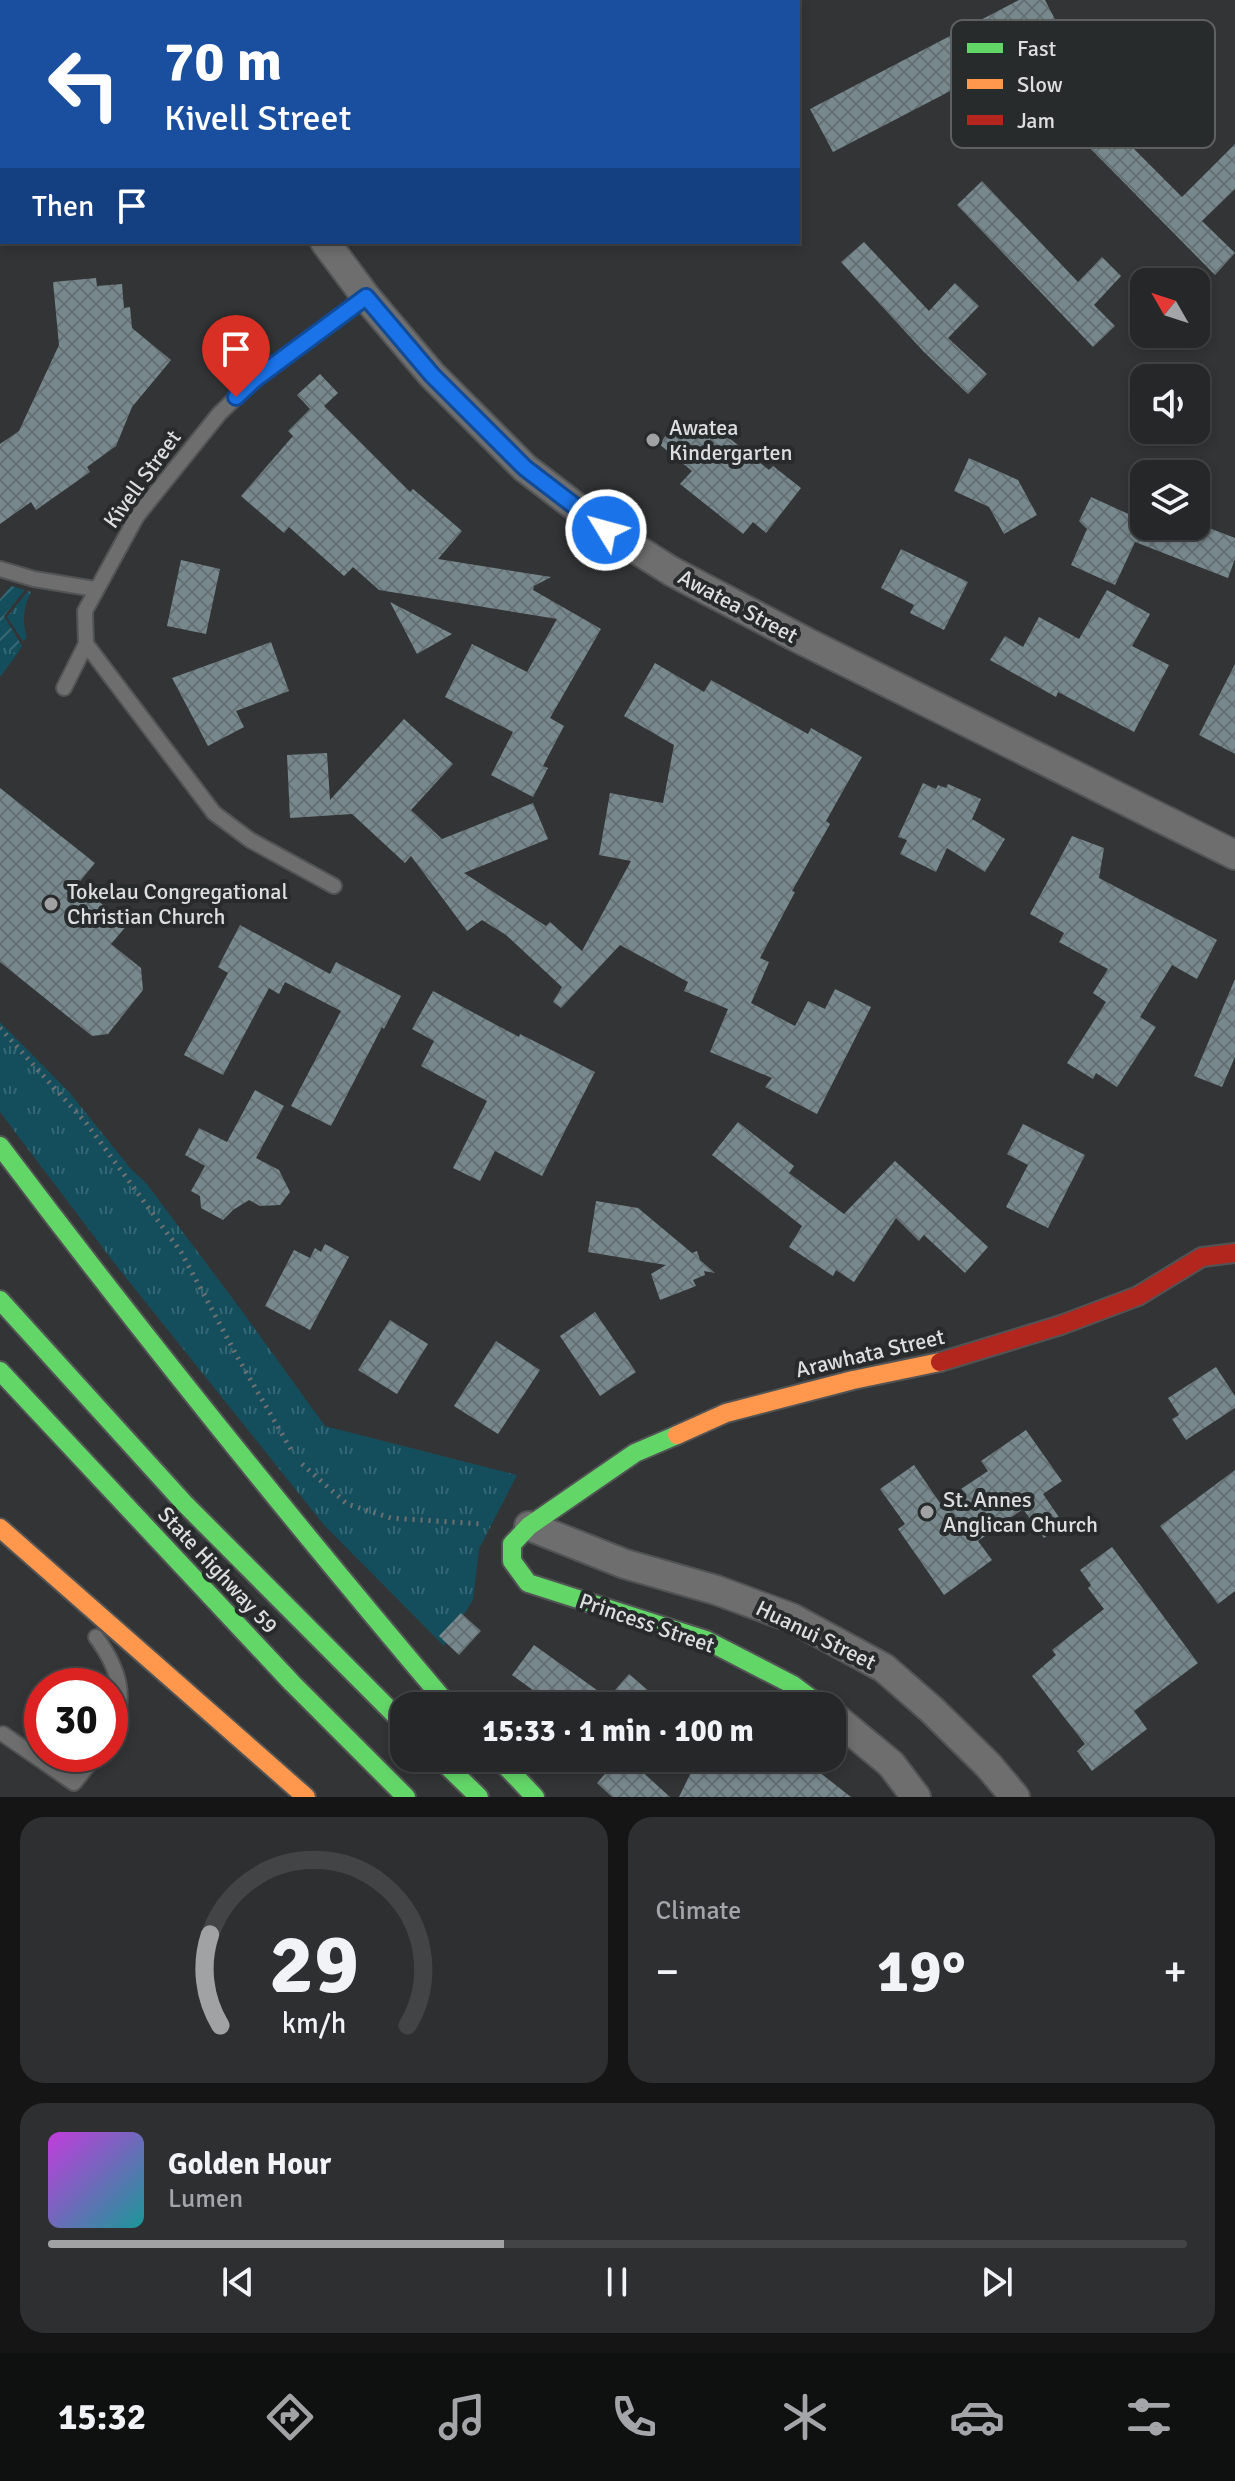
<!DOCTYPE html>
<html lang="en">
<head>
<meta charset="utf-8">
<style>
  body { margin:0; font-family:Signika,sans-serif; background:#2e2f30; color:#f1f3f6; height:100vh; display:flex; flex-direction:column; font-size:30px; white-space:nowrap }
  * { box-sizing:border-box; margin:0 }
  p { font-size:26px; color:#a4a5a8 }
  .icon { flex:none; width:44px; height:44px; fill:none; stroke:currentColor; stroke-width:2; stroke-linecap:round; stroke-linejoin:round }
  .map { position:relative; height:1797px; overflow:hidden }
  .side { display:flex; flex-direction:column; gap:20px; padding:20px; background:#151516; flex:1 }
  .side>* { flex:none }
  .hud { position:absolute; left:0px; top:0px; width:800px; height:244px; box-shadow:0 4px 12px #0003,0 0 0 2px #424445; background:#1a4fa0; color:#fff; overflow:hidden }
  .needle { width:52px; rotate:309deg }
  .tools { position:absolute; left:1130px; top:268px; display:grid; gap:16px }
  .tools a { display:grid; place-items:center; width:80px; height:80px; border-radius:16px; background:#262728; box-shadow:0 4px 12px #0003,0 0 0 2px #424445; font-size:40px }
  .speed { position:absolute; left:24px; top:1668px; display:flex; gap:16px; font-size:40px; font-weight:700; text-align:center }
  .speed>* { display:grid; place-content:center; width:104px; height:104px; border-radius:50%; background:#262728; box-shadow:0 4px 12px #0003,0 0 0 2px #424445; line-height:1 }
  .speed .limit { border:12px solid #d22; background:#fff; color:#111 }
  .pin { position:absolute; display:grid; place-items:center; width:68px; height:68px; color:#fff; margin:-82px -34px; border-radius:50% 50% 50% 0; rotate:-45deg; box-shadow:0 0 8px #0007 }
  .pin .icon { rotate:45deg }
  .me { position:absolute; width:88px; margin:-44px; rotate:307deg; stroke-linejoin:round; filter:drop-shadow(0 0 6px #0008) }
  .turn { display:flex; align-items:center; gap:28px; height:168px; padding:0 32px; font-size:36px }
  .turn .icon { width:104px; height:104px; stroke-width:2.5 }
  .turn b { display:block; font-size:56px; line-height:68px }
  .then { display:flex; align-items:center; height:76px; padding:0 32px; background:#0003; gap:16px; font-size:30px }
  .big { font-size:60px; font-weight:700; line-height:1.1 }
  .side .card { flex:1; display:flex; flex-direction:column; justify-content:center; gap:12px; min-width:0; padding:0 28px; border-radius:24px; background:#2e2f30 }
  .side .dial { align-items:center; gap:0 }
  .dial svg { height:208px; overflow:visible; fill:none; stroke:#424445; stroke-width:7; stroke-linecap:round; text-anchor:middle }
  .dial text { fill:#f1f3f6; stroke:none }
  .song { display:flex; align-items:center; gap:24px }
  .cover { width:96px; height:96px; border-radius:12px; background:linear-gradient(135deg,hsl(290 70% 55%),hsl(180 70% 35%)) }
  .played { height:8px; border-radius:4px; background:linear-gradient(90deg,#a1a2a4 40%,#424445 40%) }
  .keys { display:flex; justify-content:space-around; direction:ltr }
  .heat { display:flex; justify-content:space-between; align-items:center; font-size:44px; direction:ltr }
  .side .tiles { flex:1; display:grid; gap:20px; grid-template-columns:1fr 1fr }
  .card:last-child { grid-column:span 2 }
  .trip { position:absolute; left:390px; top:1692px; width:456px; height:80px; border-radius:24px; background:#262728; box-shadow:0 4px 12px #0003,0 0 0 2px #424445; font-weight:700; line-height:80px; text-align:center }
  .tabs { display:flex; height:128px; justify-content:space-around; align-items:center; background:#0f1010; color:#a4a5a8 }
  .tabs .icon { width:56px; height:56px }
  .tabs .on { color:#a1a2a4 }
  .tabs b { font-size:36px; color:#f1f3f6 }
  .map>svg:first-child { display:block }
  .grass { fill:url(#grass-tufts) }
  .garden { fill:url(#garden-furrows) }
  .building { fill:url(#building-cross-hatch) }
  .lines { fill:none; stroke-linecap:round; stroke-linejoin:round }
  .lane-casing { stroke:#515354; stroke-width:18 }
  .street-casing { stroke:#515354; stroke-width:32 }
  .fast-casing { stroke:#515354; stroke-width:22 }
  .slow-casing { stroke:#515354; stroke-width:22 }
  .jam-casing { stroke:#515354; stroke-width:22 }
  .path { stroke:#6f7070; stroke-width:5; stroke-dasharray:2 6; stroke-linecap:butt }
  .lane { stroke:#6e6e6e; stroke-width:14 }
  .street { stroke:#6e6e6e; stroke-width:28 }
  .fast { stroke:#63d668; stroke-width:18 }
  .slow { stroke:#ff974d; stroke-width:18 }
  .jam { stroke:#b3261e; stroke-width:18 }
  .route-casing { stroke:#114b97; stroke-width:20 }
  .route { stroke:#1a73e8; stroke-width:14 }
  .poi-dot { fill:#a1a2a4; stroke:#282b2c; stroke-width:3 }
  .labels { text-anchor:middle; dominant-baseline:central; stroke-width:8; stroke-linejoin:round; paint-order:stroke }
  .poi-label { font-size:22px; fill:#dcdedf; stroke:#282b2c; text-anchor:start }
  .street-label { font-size:22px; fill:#dcdedf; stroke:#282b2c }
  .key { fill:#282b2c; stroke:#5e6162; stroke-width:2 }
  .key-label { font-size:22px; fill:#dcdedf }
</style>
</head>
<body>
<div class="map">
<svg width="1235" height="1797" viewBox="0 0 1235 1797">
  <defs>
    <pattern id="grass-tufts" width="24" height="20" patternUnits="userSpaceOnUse" patternTransform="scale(2)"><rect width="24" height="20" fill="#144e5d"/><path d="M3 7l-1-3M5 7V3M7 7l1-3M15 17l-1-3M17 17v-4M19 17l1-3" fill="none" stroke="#366774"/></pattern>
    <pattern id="garden-furrows" width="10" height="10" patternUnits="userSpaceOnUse" patternTransform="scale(2)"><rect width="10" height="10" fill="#144e5d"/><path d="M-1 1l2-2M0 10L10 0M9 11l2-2" fill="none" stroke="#366774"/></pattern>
    <pattern id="building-cross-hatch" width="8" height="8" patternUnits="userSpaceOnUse" patternTransform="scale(2)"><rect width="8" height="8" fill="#78898e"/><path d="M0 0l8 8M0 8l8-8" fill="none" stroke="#657074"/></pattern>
  </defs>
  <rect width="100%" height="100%" fill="#333435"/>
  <g class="grass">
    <path d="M28,591L31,592C23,607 22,622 27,638L23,641L7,617Z"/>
    <polygon points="0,642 17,654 1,676 0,676"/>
    <polygon points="0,1022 69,1092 131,1169 146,1183 239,1307 325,1426 517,1475 479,1549 473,1600 444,1646 324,1525 115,1264 0,1112"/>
  </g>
  <polygon class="garden" points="11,586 25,590 4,616 22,646 17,654 0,642 0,599"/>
  <g class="building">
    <polygon points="1019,0 1045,0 1062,33 833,152 810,109"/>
    <polygon points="1103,118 1182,197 1235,144 1235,189 1202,221 1235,253 1215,275 1082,140"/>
    <polygon points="982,181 1078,282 1102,257 1121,276 1094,305 1115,326 1093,347 957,205"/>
    <polygon points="864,242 929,311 955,283 979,306 948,338 987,374 968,394 924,352 841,262"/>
    <polygon points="96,278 97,286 122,284 124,308 130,307 132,328 171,360 132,407 116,446 87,467 90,472 36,510 31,502 0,524 0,444 19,431 59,345 53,282"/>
    <polygon points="320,374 338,393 324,406 410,492 413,489 462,531 438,559 551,577 534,586 533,590 601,629 550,718 564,726 543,766 548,768 533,797 491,775 513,732 445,697 472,644 527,672 557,619 379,590 353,567 344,576 289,527 284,533 241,496 293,436 288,431 310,409 297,395"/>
    <polygon points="677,422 697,438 709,422 769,470 773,466 801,488 766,533 753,522 743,534 680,484 692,471 659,444"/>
    <polygon points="969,458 1018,480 1037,515 1004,534 989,507 954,491"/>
    <polygon points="1091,497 1144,521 1142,526 1204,526 1235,538 1235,559 1228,578 1135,542 1115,585 1071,565 1087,529 1079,521"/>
    <polygon points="901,549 968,582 944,630 910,613 914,605 881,588"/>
    <polygon points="181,560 220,569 206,634 167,626"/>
    <polygon points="1107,590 1150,614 1132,646 1169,665 1134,732 1058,692 1056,697 990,660 1005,636 1023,647 1039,617 1079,639"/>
    <polygon points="390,602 452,634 417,654"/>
    <polygon points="271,642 289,691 236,711 244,727 208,746 172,678"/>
    <polygon points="655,663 704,692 711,680 808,734 811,728 862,757 826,821 830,824 792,891 795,892 760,958 769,962 751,1003 795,1026 808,1001 825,1009 835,989 871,1007 817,1114 765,1087 772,1078 710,1052 728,1009 684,991 688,982 620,945 561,1008 553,1002 562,987 506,935 482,920 467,931 411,856 405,863 352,814 290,818 287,755 327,753 330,800 404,719 453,764 411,810 442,839 533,803 548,839 464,873 546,926 550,922 582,951 631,861 599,855 610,793 663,803 674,745 624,716"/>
    <polygon points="1235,664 1235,754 1199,735"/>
    <polygon points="923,783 936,789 938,785 946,788 948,784 981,799 972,819 1005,839 985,872 947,848 936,872 900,854 907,840 898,837"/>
    <polygon points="0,788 95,863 77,885 128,924 111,944 141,968 143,990 108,1034 92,1036 0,962"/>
    <polygon points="1072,836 1104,848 1099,878 1217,940 1197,979 1172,965 1140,1017 1156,1027 1117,1087 1096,1073 1093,1079 1067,1063 1106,1002 1093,993 1108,969 1059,942 1064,933 1030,914"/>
    <polygon points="240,925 330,974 336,962 401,996 384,1029 382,1027 331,1126 291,1106 341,1011 285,982 279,994 269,988 223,1075 184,1055 228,973 218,967"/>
    <polygon points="1235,979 1235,1057 1222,1087 1194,1076"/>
    <polygon points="433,991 519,1037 520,1034 595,1072 542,1176 495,1151 480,1181 453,1168 487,1101 421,1066 434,1041 412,1029"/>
    <polygon points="255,1090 284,1106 256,1158 279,1170 290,1192 280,1205 260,1206 249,1200 233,1210 223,1220 201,1208 200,1196 191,1191 205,1166 185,1155 199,1128 227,1142"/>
    <polygon points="738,1122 794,1166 789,1173 844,1214 895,1161 988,1247 965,1273 924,1235 919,1241 896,1218 854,1282 836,1270 833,1276 789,1247 802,1226 712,1155"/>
    <polygon points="1023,1124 1085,1155 1048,1228 1006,1207 1028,1165 1007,1154"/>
    <polygon points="596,1201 638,1208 692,1253 697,1251 700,1260 715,1273 704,1271 705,1275 693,1280 696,1286 660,1300 651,1274 666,1265 588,1252"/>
    <polygon points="325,1244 349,1257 310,1330 265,1306 294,1250 310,1258 315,1248 321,1252"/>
    <polygon points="595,1312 636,1372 600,1396 560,1336"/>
    <polygon points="390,1320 428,1344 397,1394 358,1370"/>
    <polygon points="496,1341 540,1370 498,1434 454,1406"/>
    <polygon points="1216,1367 1235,1396 1235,1408 1186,1440 1172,1419 1179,1415 1168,1398"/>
    <polygon points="1026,1430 1062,1481 1043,1494 1063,1523 1044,1538 1023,1509 978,1541 992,1560 944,1595 898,1529 905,1524 880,1489 914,1465 940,1503 988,1471 981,1461"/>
    <polygon points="1235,1470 1235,1591 1218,1604 1160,1526"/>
    <polygon points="1112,1547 1198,1663 1134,1711 1147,1729 1092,1771 1077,1751 1085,1744 1032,1676 1056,1655 1052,1650 1104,1609 1088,1588 1091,1585 1080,1570"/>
    <polygon points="461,1613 481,1631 459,1655 439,1636"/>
    <polygon points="534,1645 608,1698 629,1674 666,1706 555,1706 512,1675"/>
    <polygon points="619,1758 627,1758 670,1797 612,1797 597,1783"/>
    <polygon points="698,1758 801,1758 851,1797 679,1797"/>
  </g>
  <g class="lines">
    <g class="lane-casing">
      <g id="lane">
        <polyline points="0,569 34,579 95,589"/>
        <polyline points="86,644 214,813 250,840 334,886"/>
        <polyline points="64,688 86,644 85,611 137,516 219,414 254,380 366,297"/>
        <path d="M96,1637C120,1670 128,1698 110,1736"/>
        <polyline points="3,1734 74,1783 97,1754"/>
      </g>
    </g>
    <g class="street-casing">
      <g id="street">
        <polyline points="195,0 196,2"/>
        <polyline points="325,242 366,297 432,375 525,468 606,530 671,571 806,642 1235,855"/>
        <polyline points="529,1526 625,1564 716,1590 792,1618 884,1668 932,1710 989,1766 1015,1797"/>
        <polyline points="832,1715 891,1764 916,1797"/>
      </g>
    </g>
    <g class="fast-casing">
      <g id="fast">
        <path d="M0,1146C144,1337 294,1523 449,1706"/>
        <polyline points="0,1300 184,1503 404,1724"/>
        <polyline points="0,1371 292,1683 406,1797"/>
        <polyline points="677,1435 635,1453 529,1526 512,1544 512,1561 528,1583 706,1640 793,1685 821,1706"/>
        <polyline points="439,1758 479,1797"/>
        <polyline points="498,1758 535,1797"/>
      </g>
    </g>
    <g class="slow-casing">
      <g id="slow">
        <polyline points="677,1435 726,1413 853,1380 940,1362"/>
        <polyline points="0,1528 306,1797"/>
      </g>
    </g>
    <g class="jam-casing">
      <polyline id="jam" points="940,1362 1061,1325 1138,1296 1202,1257 1235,1253"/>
    </g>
    <g class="path">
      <polyline points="0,1028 87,1124 181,1252 238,1358 293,1453"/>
      <polyline points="302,1464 347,1504 391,1518 482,1524"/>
    </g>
    <use href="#lane" class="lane"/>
    <use href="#street" class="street"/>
    <use href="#fast" class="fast"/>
    <use href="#slow" class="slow"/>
    <use href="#jam" class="jam"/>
  </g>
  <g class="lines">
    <g class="route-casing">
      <polyline id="route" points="236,397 254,380 366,297 432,375 525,468 606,530"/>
    </g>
    <use href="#route" class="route"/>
  </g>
  <g class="poi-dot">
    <circle cx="653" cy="440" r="8"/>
    <circle cx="51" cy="904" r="8"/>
    <circle cx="927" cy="1512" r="8"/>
  </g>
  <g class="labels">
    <g class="poi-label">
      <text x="669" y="427">Awatea<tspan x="669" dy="25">Kindergarten</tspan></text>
      <text x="67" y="891">Tokelau Congregational<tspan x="67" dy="25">Christian Church</tspan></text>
      <text x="943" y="1499">St. Annes<tspan x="943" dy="25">Anglican Church</tspan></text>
    </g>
    <g class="street-label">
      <text transform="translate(142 479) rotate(-54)">Kivell Street</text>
      <text transform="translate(738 606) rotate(28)">Awatea Street</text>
      <text transform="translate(870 1353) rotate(-13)">Arawhata Street</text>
      <text transform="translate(218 1570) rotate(47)">State Highway 59</text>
      <text transform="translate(647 1623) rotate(19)">Princess Street</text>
      <text transform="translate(816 1635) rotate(26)">Huanui Street</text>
    </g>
  </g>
  <rect x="951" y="20" width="264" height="128" rx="12" class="key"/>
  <rect x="967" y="43" width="36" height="10" fill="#63d668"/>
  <rect x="967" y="79" width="36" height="10" fill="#ff974d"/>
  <rect x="967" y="115" width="36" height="10" fill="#b3261e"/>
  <g class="key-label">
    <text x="1017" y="56">Fast</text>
    <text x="1017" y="92">Slow</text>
    <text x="1017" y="128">Jam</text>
  </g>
</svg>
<div class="tools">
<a><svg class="needle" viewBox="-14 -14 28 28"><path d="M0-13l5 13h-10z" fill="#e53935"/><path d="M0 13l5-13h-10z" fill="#a4a5a8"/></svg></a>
<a><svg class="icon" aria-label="sound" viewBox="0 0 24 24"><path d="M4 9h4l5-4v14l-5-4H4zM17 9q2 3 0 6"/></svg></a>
<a><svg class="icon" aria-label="layers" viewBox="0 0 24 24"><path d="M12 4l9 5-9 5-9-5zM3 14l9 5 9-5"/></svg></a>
</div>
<div class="speed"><div class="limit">30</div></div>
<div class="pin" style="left:236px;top:397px;background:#d93025"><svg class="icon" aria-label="arrive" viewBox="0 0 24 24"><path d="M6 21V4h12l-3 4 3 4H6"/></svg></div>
<svg class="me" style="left:606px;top:530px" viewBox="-20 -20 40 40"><circle r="17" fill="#1a73e8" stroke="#fff" stroke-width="3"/><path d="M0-11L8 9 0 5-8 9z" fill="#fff"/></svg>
<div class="trip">15:33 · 1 min · 100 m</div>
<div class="hud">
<div class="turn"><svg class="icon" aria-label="left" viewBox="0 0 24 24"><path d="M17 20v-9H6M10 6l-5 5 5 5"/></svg><div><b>70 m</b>Kivell Street</div></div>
<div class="then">Then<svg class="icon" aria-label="arrive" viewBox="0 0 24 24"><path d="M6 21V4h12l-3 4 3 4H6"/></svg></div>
</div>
</div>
<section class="side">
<div class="tiles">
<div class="card dial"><svg viewBox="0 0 100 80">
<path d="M14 69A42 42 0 1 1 86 69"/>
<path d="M14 69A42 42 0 0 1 10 34" stroke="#a1a2a4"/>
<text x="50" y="56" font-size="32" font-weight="700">29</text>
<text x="50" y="72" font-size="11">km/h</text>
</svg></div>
<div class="card"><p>Climate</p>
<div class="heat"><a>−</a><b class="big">19°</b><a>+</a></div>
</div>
<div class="card">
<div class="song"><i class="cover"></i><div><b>Golden Hour</b><p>Lumen</p></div></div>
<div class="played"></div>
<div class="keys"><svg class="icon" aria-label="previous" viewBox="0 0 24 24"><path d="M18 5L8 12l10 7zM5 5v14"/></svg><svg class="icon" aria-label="pause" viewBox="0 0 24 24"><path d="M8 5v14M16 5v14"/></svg><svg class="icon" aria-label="next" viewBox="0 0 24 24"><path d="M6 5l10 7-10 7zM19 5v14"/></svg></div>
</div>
</div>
</section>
<nav class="tabs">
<b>15:32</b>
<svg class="icon on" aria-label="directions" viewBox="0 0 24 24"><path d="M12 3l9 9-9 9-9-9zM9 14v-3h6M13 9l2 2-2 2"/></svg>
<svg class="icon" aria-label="music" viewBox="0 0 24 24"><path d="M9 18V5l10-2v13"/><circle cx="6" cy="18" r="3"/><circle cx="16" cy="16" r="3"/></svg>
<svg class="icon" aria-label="phone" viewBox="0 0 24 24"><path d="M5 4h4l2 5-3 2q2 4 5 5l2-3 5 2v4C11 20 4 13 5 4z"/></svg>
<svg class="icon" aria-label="climate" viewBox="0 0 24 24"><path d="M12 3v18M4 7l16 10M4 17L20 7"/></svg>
<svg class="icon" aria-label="car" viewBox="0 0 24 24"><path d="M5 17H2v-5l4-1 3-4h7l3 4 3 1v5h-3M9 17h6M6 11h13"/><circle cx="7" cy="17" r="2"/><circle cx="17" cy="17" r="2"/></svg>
<svg class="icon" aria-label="filters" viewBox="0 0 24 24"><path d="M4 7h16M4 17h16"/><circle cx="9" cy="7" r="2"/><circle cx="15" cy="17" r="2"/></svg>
</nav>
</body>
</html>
